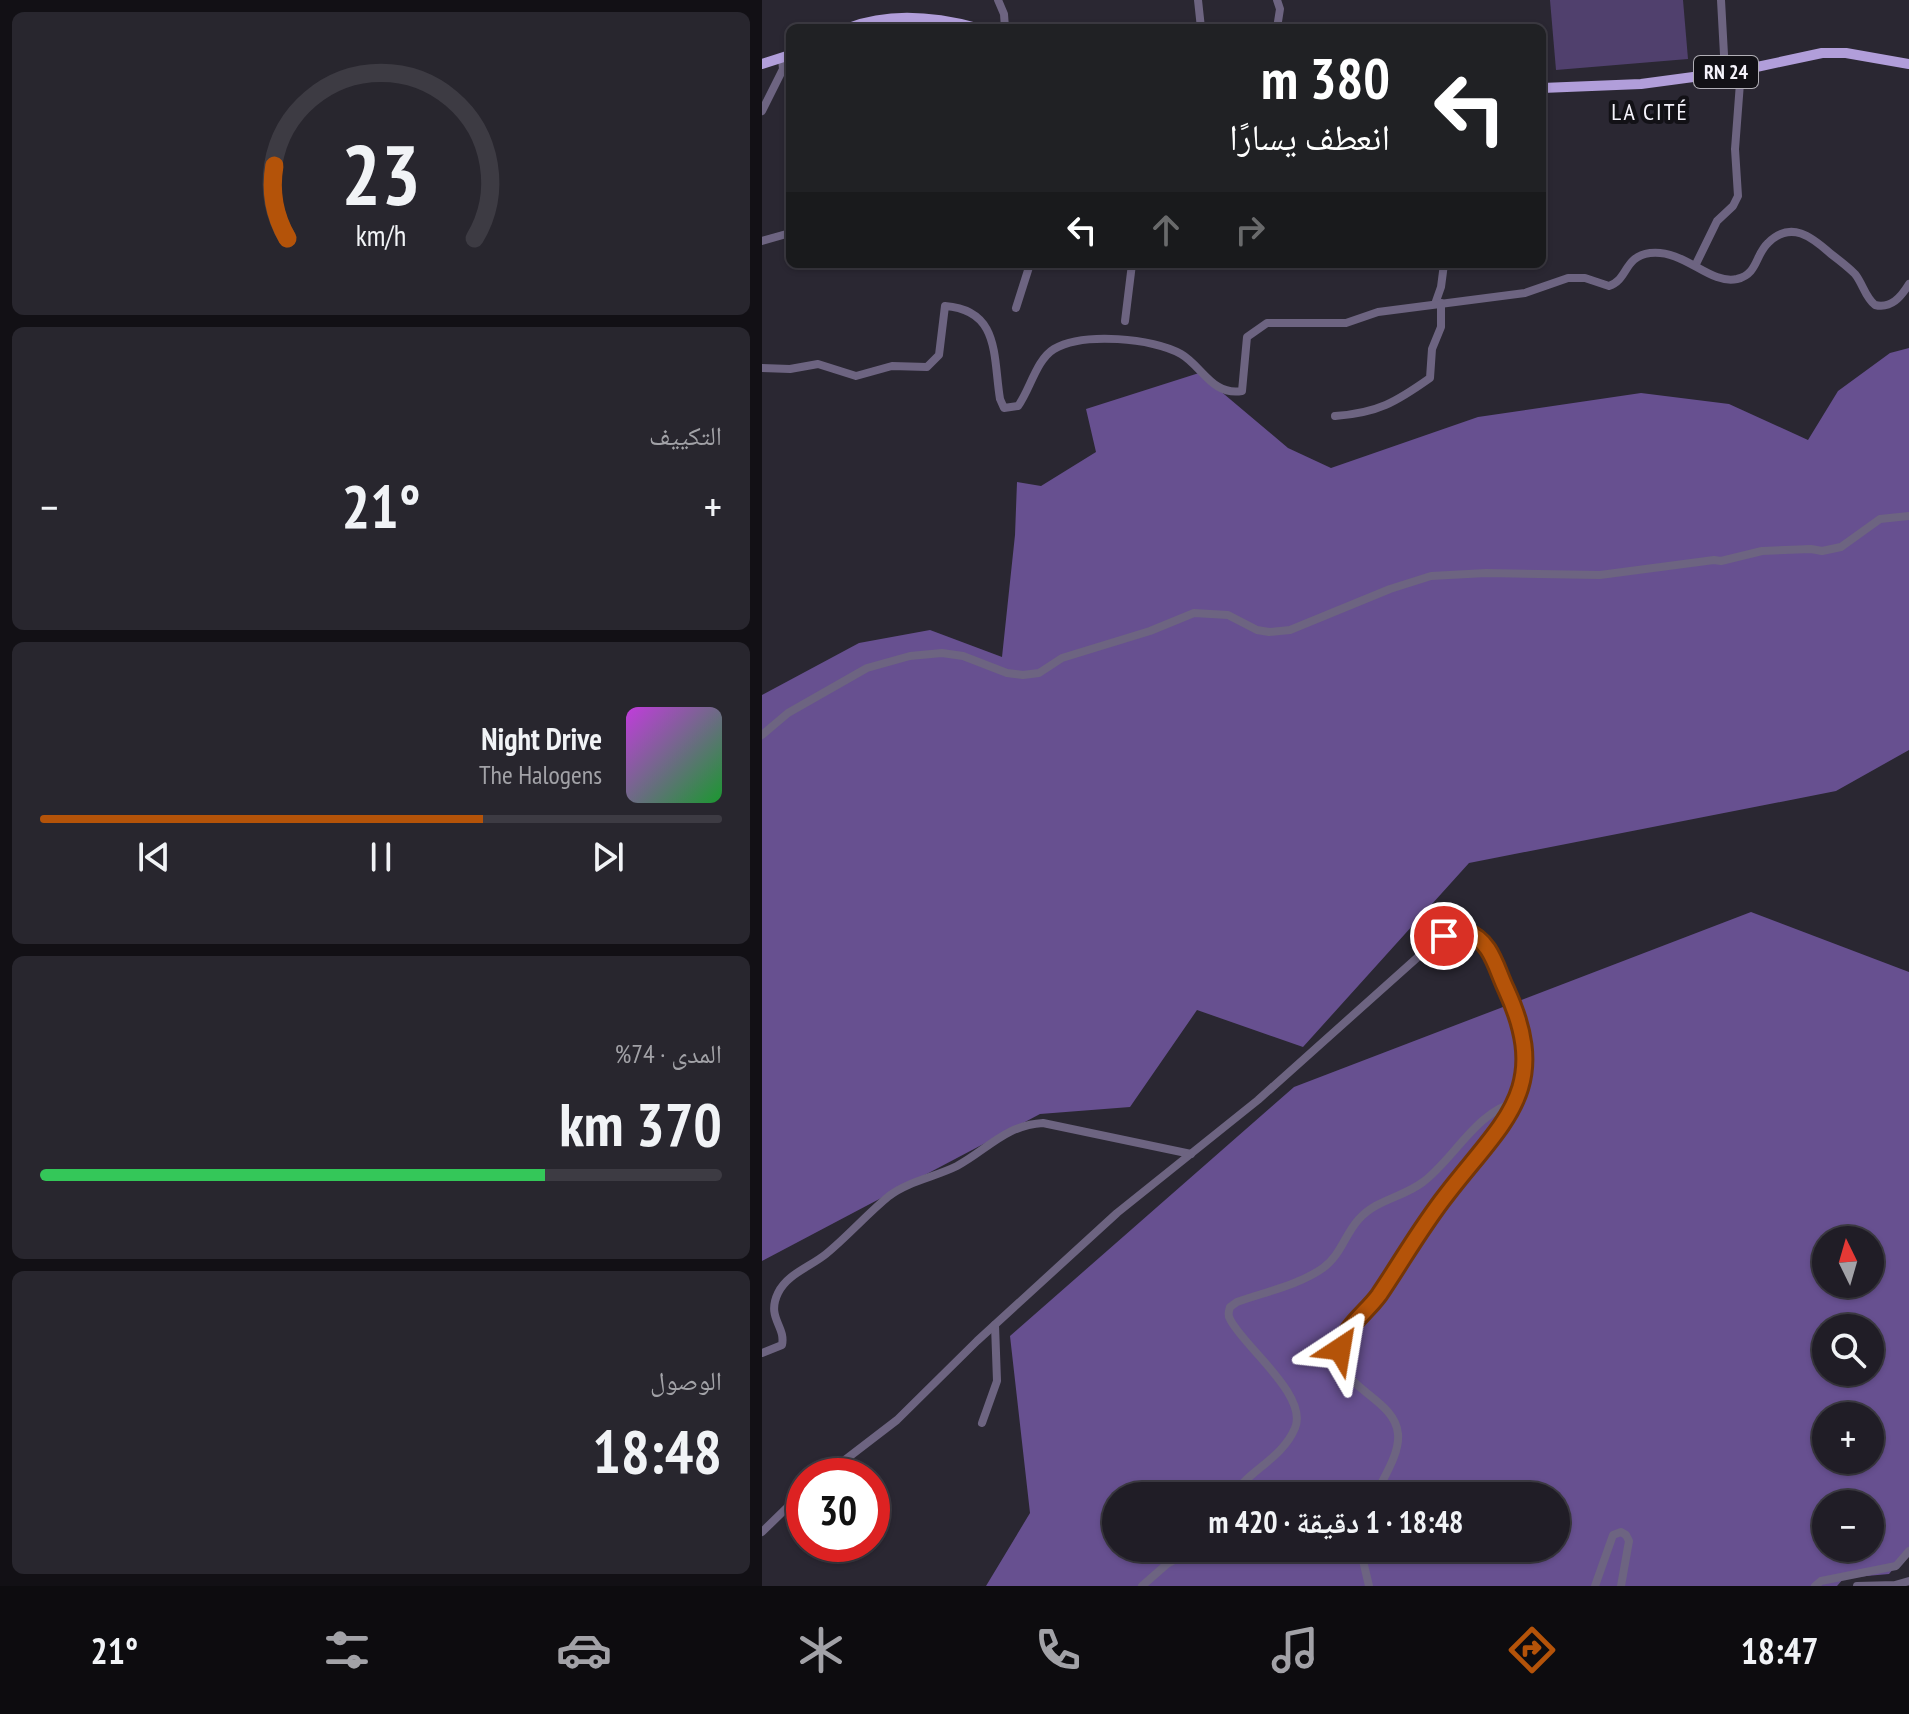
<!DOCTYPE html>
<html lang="ar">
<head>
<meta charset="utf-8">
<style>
  body { margin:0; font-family:"PT Sans Narrow","Noto Naskh Arabic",sans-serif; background:#28262e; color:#f1f3f6; direction:rtl; height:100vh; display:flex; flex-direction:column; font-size:30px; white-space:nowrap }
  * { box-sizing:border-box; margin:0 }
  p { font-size:26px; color:#a2a2a7 }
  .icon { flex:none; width:44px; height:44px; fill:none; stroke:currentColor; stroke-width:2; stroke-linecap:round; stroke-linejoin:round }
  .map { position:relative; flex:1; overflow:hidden; direction:ltr }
  .panel { display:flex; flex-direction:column; gap:12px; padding:12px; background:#121015; width:762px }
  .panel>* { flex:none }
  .hud { position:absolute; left:24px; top:24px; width:760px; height:244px; border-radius:12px; box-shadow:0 2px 6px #0004,0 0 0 2px #3d3b43; direction:rtl; background:#202124; color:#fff; overflow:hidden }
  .needle { width:52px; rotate:355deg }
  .tools { position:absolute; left:1050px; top:1226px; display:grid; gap:16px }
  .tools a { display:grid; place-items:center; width:72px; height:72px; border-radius:50%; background:#201d26; box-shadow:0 2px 6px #0004,0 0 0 2px #3d3b43; font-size:40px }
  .speed { position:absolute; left:24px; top:1458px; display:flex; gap:16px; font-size:40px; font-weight:700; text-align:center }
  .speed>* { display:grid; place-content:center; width:104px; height:104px; border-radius:50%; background:#201d26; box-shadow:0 2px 6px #0004,0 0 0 2px #3d3b43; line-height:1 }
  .speed .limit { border:12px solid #d22; background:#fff; color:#111 }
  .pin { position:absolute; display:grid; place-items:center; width:68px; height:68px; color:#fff; margin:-34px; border:4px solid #fff; border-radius:50%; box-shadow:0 2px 8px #0007 }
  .me { position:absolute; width:88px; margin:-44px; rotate:33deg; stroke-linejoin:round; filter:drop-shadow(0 0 6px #0008) }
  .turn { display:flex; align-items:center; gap:28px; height:168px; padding:0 24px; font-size:36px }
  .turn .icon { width:104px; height:104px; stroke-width:2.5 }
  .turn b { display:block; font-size:56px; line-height:68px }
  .lanes { display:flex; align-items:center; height:76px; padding:0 24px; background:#0003; justify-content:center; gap:40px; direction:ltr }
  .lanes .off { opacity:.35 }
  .big { font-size:60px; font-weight:700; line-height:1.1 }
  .panel .tile { flex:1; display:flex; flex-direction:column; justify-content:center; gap:12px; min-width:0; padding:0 28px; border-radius:12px; background:#28262e }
  .panel .dial { align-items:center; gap:0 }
  .dial svg { height:208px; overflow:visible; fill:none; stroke:#3d3b43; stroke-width:7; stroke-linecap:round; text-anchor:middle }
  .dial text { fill:#f1f3f6; stroke:none }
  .song { display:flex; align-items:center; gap:24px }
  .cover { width:96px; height:96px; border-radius:12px; background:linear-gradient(135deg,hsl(290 70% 55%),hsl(130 70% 35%)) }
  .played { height:8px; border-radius:4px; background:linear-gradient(90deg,#b45309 65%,#3d3b43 65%) }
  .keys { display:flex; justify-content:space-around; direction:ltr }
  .heat { display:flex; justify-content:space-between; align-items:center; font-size:44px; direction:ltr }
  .charge { height:12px; border-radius:6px; background:linear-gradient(90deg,#34c759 74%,#3d3b43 0) }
  .trip { position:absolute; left:340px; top:1482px; width:468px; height:80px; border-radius:40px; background:#201d26; box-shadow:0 2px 6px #0004,0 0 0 2px #3d3b43; font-weight:700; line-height:80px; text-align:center; direction:rtl }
  .menu { display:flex; height:128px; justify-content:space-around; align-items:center; background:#0d0c0f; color:#a2a2a7 }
  .menu .icon { width:56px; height:56px }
  .menu .active { color:#b45309 }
  .menu b { font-size:36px; color:#f1f3f6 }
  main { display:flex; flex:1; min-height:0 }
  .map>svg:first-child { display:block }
  .green { fill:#50406d }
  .forest { fill:#675090; fill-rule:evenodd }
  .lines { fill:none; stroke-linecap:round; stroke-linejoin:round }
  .minor { stroke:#6d6481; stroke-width:8 }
  .major { stroke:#b19eda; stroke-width:10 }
  .route-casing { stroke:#753606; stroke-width:20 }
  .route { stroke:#b45309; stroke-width:14 }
  .labels { text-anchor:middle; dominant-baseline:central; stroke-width:8; stroke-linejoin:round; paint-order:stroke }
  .shield { fill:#121116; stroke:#b1afb6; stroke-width:2 }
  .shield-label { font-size:20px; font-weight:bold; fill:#f5f3fb }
  .neighbourhood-label { font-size:24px; letter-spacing:2px; fill:#f5f3fb; stroke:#121116 }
</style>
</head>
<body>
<main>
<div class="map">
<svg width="1147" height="1586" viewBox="0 0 1147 1586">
  <rect width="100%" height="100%" fill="#2a2732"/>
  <polygon class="green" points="788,0 921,0 926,59 794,70"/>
  <g class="forest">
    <polygon points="1147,348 1147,750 1074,791 707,863 541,1047 435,1010 368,1107 278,1114 0,1261 0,695 97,643 168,630 240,657 253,535 255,482 279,486 334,452 324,409 437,373 526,448 569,468 716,417 879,393 967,404 1046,440 1076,391 1128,353"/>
    <path d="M989,912L1147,972V1550L1127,1574L1082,1578L1075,1586H224L268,1513L248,1336L532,1087ZM1064,1240H1108V1284H1064ZM1064,1328H1108V1372H1064ZM1064,1416H1108V1460H1064ZM354,1496H794V1548H354ZM1064,1504H1108V1548H1064Z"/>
  </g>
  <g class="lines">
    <g class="minor">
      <polyline points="236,0 242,14 243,28"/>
      <polyline points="436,0 439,28"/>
      <polyline points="515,0 518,9 515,28"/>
      <polyline points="959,0 963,73"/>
      <polyline points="0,111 21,69 20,59"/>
      <polyline points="0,241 28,233"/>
      <polyline points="934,264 955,221 971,206 976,196 973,149 978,83 976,71"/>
      <polyline points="673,304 679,287 682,264"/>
      <polyline points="254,308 268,264"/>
      <polyline points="363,321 370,264"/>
      <path d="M0,368L28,369L56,364L94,376L130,366L165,367L177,355L183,306C238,310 231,356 238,399L242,408L256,406C268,390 274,360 292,349C321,332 391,338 419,354C440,366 450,396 480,391L485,337L505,323H584L616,312L763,293L806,278H823L847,286C867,279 861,257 888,253C923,249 947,285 975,279C996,274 993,255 1006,243C1029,220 1050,237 1069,254C1077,260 1086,267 1093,274C1101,284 1103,297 1113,305C1129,309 1139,297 1147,284"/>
      <path d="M573,416C616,413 634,402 668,378L670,349L679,327V303"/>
      <polyline points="0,735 26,713 105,668 148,656 180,653 201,656 245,673 261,675 277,673 300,658 388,631 432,613 466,615 495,630 507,632 528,630 628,589 669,576 724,573 838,575 952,560 959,561 1000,551 1049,549 1060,551 1079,547 1118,519 1147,516"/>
      <path d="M0,1353L20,1345C24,1326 4,1318 16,1293C25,1274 48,1267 64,1254C86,1236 105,1214 127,1196C147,1181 173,1177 195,1166C226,1149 244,1125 281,1123L429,1154"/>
      <polyline points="220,1423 235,1381 233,1325"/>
      <path d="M62,1476L135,1420L215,1341L355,1213L496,1100L675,940C702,921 720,935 732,961C740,979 751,998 757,1017C782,1095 728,1138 686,1193C660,1225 640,1260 618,1294C607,1310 586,1323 579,1341C564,1386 633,1395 636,1434C638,1454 621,1478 613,1496"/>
      <path d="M470,1496C487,1470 520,1459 533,1428C547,1395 479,1344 468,1319C465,1314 467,1312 468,1307L475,1302C503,1292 537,1285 561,1268C579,1255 583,1234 597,1219C615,1199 640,1198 661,1182C690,1161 716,1110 753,1103"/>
      <polyline points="0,1532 42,1491"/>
      <polyline points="598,1548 607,1586"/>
      <polyline points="380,1586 405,1564 434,1548"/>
      <polyline points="833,1586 851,1535 859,1532 864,1535 867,1541 859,1586"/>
      <polyline points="1053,1586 1059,1581 1134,1566 1147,1551"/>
      <polyline points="1095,1586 1133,1585 1147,1581"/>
    </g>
    <g class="major">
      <path d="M87,28C128,12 174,17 215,28"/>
      <polyline points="0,64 28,55"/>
      <polyline points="780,88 879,84 976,71 1060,53 1084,53 1147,64"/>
    </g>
  </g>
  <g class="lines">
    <g class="route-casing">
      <path id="route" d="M578,1349C583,1326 604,1313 617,1295C640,1261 659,1227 685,1194C742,1120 790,1089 744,989C734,968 729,940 704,932L682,936"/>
    </g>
    <use href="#route" class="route"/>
  </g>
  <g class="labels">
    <rect class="shield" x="932" y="56" width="64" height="32" rx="6"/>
    <g class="shield-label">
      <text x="964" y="72">RN 24</text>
    </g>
    <g class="neighbourhood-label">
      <text x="888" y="111">LA CITÉ</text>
    </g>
  </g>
</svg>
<div class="tools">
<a><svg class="needle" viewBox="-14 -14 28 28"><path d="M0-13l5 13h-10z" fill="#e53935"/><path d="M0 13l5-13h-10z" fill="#a2a2a7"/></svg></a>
<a><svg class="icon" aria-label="search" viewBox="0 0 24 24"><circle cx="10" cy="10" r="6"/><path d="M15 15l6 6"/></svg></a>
<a>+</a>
<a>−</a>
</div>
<div class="speed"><div class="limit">30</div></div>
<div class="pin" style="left:682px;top:936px;background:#d93025"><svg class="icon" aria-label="arrive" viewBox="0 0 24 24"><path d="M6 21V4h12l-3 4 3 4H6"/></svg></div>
<svg class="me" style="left:578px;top:1349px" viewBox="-20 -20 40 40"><path d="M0-17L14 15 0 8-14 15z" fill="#b45309" stroke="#fff" stroke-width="4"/></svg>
<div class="trip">18:48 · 1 دقيقة · 420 m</div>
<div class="hud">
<div class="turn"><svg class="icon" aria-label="left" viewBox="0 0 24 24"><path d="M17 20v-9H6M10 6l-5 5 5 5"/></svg><div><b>380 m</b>انعطف يسارًا</div></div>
<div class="lanes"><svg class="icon" aria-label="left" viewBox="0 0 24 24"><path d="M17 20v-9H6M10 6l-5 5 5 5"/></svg><svg class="icon off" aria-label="ahead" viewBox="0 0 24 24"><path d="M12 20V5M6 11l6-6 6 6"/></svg><svg class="icon off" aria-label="right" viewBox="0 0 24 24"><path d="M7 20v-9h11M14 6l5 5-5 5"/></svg></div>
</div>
</div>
<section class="panel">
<div class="tile dial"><svg viewBox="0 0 100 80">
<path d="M14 69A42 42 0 1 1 86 69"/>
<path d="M14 69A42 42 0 0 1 9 41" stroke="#b45309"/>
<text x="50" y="56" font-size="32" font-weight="700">23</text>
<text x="50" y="72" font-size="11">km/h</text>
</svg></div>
<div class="tile"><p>التكييف</p>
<div class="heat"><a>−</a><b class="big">21°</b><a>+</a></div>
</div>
<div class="tile">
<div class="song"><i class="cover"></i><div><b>Night Drive</b><p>The Halogens</p></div></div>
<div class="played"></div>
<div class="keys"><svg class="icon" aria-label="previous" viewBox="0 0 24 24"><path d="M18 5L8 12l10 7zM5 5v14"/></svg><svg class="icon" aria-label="pause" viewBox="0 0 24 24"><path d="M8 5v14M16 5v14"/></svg><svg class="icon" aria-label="next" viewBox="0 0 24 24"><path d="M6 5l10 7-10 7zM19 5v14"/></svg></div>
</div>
<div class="tile"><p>المدى · 74%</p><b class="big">370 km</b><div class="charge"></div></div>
<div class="tile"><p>الوصول</p><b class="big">18:48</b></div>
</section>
</main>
<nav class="menu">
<b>18:47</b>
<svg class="icon active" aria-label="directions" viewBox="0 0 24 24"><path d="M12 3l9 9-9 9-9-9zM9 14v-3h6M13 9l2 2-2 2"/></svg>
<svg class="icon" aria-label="music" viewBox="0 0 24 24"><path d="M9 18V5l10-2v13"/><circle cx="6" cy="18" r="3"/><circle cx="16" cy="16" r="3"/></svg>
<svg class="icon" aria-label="phone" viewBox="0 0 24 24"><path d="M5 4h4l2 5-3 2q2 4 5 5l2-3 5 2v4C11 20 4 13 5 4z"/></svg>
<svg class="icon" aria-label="climate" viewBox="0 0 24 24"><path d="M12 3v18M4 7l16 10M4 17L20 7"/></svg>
<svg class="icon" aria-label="car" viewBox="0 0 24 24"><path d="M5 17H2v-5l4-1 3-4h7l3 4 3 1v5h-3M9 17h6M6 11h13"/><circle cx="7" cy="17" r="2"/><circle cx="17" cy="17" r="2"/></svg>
<svg class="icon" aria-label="filters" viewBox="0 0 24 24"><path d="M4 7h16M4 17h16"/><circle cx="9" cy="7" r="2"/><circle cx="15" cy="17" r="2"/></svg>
<b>21°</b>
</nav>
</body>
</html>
